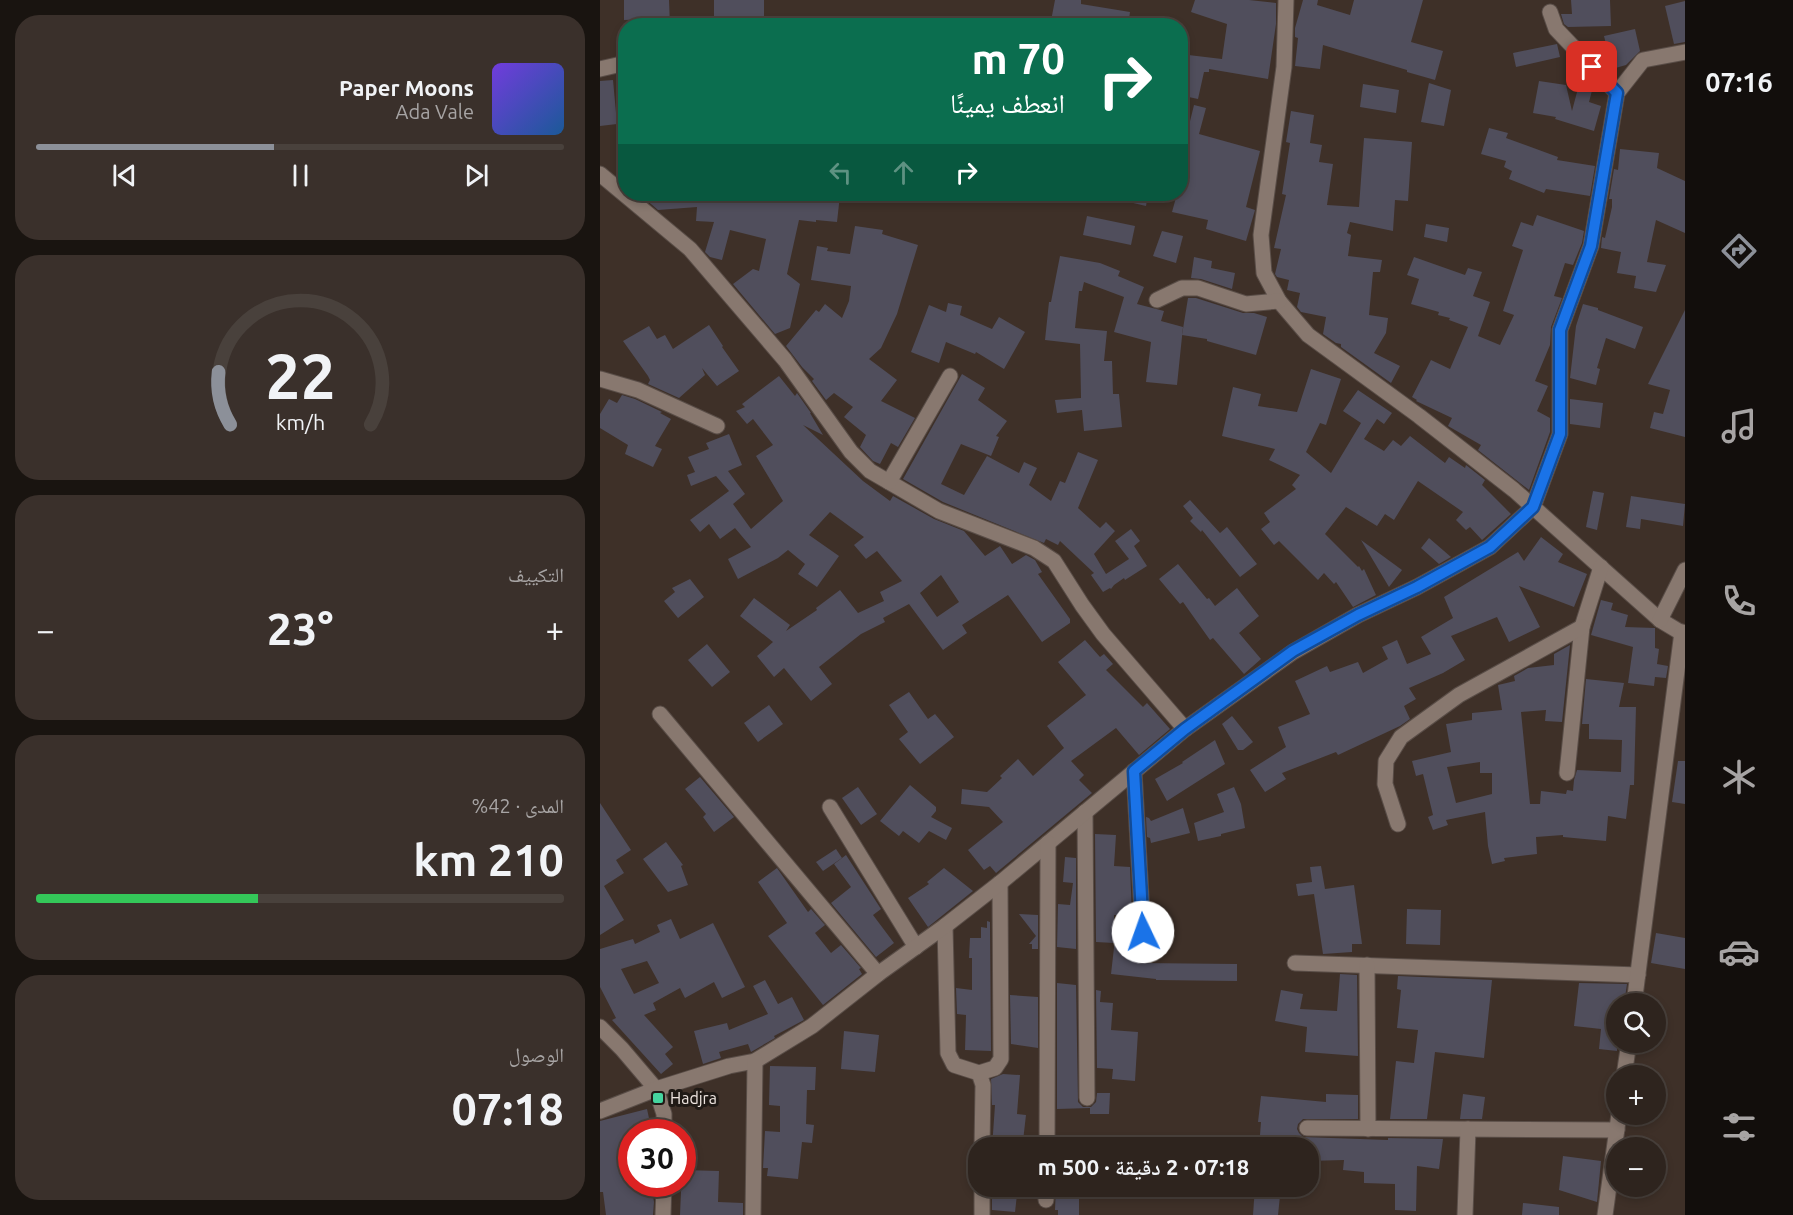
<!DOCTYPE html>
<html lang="ar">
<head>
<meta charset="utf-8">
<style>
  body { margin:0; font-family:Ubuntu,"Noto Naskh Arabic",sans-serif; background:#3a302b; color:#f1f3f6; direction:rtl; height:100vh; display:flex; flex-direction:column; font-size:22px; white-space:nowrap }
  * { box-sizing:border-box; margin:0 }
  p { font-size:20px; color:#a7a4a4 }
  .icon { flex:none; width:33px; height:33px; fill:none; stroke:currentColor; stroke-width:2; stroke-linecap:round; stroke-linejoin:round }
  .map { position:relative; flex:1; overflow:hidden; direction:ltr }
  .panel { display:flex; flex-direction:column; gap:15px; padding:15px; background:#191410; width:600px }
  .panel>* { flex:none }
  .hud { position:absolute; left:18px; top:18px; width:570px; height:183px; border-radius:24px; box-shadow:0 3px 9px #0003,0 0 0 2px #49413c; direction:rtl; background:#0b6e4f; color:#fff; overflow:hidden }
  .fabs { position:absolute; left:1006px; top:993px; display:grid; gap:12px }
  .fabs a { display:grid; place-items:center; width:60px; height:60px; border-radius:50%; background:#2e241e; box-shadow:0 3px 9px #0003,0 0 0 2px #49413c; font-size:30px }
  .speed { position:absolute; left:18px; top:1119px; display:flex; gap:12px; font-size:30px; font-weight:700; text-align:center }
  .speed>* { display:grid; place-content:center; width:78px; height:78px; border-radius:50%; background:#2e241e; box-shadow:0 3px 9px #0003,0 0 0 2px #49413c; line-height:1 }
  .speed .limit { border:9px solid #d22; background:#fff; color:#111 }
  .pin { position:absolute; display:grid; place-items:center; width:51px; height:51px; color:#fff; margin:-26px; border-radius:12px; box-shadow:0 3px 9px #0006 }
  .me { position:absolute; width:66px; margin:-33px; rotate:357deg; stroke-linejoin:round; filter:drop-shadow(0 0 4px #0008) }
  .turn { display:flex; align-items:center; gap:21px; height:126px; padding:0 24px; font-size:27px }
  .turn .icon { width:78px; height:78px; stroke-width:2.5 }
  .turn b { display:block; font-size:42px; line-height:51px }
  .lanes { display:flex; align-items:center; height:57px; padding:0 24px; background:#0003; justify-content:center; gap:30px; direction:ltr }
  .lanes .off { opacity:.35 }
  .big { font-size:45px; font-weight:600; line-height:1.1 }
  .panel .tile { flex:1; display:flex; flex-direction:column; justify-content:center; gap:9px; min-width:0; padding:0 21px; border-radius:24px; background:#3a302b }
  .panel .dial { align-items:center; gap:0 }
  .dial svg { height:156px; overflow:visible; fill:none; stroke:#49413c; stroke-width:7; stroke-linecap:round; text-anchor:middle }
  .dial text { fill:#f1f3f6; stroke:none }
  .song { display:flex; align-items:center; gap:18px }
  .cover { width:72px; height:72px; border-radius:9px; background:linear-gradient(135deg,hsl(260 70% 55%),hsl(210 70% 35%)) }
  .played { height:6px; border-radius:3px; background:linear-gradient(90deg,#8c9099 45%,#49413c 45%) }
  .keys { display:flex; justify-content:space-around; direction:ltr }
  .heat { display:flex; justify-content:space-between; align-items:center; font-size:33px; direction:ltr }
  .charge { height:9px; border-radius:4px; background:linear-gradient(90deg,#34c759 42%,#49413c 0) }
  .trip { position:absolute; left:368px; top:1137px; width:351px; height:60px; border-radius:24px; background:#2e241e; box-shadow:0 3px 9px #0003,0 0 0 2px #49413c; font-weight:600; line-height:60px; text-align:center; direction:rtl }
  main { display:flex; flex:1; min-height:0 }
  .dock { display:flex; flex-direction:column; width:108px; justify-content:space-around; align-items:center; background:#120e0c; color:#a7a4a4 }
  .dock .icon { width:42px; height:42px }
  .dock .current { color:#8c9099 }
  .dock b { font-size:27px; color:#f1f3f6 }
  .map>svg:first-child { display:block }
  .building { fill:#504e5c; fill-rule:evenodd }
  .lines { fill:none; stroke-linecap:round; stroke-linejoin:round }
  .minor-casing { stroke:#594d47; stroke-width:17 }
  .minor { stroke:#88786f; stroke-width:15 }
  .route-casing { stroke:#114b97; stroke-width:15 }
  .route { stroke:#1a73e8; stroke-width:10 }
  .poi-dot { fill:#45d49f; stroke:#201a16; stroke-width:2 }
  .labels { text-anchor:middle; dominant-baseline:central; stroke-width:6; stroke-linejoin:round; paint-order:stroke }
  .poi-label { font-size:16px; fill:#eee5e0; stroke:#201a16; text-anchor:start }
</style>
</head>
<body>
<main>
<nav class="dock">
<b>07:16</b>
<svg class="icon current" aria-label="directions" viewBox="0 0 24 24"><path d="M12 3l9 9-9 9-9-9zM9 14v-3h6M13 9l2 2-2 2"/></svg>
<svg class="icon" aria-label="music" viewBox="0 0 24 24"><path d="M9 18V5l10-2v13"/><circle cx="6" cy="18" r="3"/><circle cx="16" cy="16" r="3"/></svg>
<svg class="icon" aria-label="phone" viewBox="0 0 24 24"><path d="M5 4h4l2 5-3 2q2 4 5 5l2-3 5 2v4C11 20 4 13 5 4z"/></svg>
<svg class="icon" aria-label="climate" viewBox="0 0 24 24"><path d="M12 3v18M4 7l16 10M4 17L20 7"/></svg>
<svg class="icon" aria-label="car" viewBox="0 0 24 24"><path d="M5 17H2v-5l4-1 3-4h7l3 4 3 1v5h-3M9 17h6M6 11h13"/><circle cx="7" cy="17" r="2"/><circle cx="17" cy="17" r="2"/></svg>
<svg class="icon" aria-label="filters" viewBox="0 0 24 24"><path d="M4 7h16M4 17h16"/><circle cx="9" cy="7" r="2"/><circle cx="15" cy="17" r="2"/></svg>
</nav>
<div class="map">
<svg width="1085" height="1215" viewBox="0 0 1085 1215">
  <rect width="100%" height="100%" fill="#3e3028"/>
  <g class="building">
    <polygon points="24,0 69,0 70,26 50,26 50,19 24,20"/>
    <polygon points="114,0 164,0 164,17 140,17 140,26 114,26"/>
    <polygon points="455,0 481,0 481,4 530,12 528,26 450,26"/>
    <polygon points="595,0 649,0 676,3 676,24 668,79 609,69 609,72 604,72 598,99 584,96 585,92 580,92 580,54 622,59 627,24 591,12"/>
    <polygon points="703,0 718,0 717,5 750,15 754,0 823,0 811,42 843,51 835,80 807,72 807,70 723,45 720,69 695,66 698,38 695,37 695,28"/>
    <polygon points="971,0 1010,0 1011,26 968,27 964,24 961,14 972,14"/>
    <polygon points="1085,1 1085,42 1074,44 1065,6"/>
    <polygon points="1035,29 1040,51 1026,65 1012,69 1004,36"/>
    <polygon points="957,44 960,57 916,67 913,53"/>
    <polygon points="981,77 991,80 994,83 989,102 1001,106 994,131 955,119 956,117 933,113 939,81 966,85 972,111"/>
    <polygon points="13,80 17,124 0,126 0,81"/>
    <polygon points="829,83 851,90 844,126 821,122"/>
    <polygon points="763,84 799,90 796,113 760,107"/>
    <polygon points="594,105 606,108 599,134 660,151 646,207 655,210 646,241 606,229 608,220 572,212 577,194 580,194 580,162"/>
    <polygon points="691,111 714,115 710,143 722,145 719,162 733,164 727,205 759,207 764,138 812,142 808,201 795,200 793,231 750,222 747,233 751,235 748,256 782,260 780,272 773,272 769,315 788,318 786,333 774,353 800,366 791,383 741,347 741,344 736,343 723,334 726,317 701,312 697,307 700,293 687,290 689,280 677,277 675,274 681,249 674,248 686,195 682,194 690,143 686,142"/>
    <polygon points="889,128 908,133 906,138 958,157 957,160 995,166 990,196 946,189 944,193 909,179 912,171 904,167 906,161 881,154"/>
    <polygon points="1020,149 1059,153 1057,168 1085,181 1085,233 1056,220 1047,262 1066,265 1056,292 1034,288 1036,276 1017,273 1021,252 1001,248 1002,237 1005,238 1012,207 1012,199 1009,199 1014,169 1018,170"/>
    <polygon points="43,194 240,195 237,222 216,220 216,222 199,220 187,274 200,284 190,328 175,334 133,284 153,269 159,271 166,239 130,230 122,260 110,257 105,252 114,222 96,221 97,207 58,210 44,198"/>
    <polygon points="513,194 548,194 546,206 512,198"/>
    <polygon points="937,215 984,231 982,243 973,265 965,263 954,296 962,298 951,327 950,345 935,381 948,386 937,411 950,418 950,432 929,490 878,450 881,445 848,426 852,418 816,401 817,400 812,397 831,360 850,369 868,327 849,320 850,318 838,315 839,312 811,304 819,279 807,275 814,257 865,275 868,268 882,272 873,296 890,302 878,336 900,345 914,315 903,311 923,250 912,246 921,222 933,226"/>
    <polygon points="487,216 535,226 531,245 483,235"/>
    <polygon points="826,224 849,228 847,242 824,237"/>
    <polygon points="255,226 283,230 282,234 318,245 297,314 281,348 269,359 297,380 281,401 315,418 298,447 291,443 280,464 273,461 260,447 266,435 244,417 253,407 234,393 226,400 212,381 214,379 202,367 186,346 216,310 219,312 225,304 242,318 249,301 251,286 211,280 217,246 228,248 227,251 250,254"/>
    <polygon points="562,231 583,236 576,263 553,256"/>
    <polygon points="460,256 500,263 520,271 518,276 544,287 537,304 564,311 561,321 583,327 577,385 546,382 551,342 514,332 524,297 484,282 482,291 479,291 475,328 507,331 504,361 512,361 513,394 519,394 522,427 484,431 482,410 457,413 455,400 481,398 480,344 445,340 449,302 451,302"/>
    <polygon points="594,257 612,261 611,268 635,273 632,289 601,279 591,278"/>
    <polygon points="588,298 596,298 643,313 654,313 667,317 656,355 607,341 607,339 582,335"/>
    <polygon points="348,303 362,306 360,315 392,329 399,317 425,332 404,369 376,352 375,354 346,342 339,363 311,352 329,305 346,312"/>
    <polygon points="983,304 998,308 998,310 1043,327 1035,349 1006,338 997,368 1000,369 996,385 970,378 976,326"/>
    <polygon points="1085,310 1085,437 1050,428 1054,412 1063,414 1070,390 1048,384"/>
    <polygon points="109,325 123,346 122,347 139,371 117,386 102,368 105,375 79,398 48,384 50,380 48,376 23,341 49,326 57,339 65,335 73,349"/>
    <polygon points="711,369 741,379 726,425 720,423 706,452 731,473 761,423 743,411 758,390 792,413 784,424 777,419 764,439 784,451 793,440 801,446 810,436 845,463 849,457 865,468 866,465 885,480 882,485 911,514 882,540 870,527 866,530 856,520 863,512 818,481 794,520 785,514 777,526 746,507 725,534 758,567 759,566 762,571 764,569 776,595 753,607 736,582 734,584 724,573 718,580 679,541 674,545 661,529 670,522 664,513 696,489 692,485 700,475 669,460 675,449 622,436 633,387 661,394 658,406 697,412"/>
    <polygon points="362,374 385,388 378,400 407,421 396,436 399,437 391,456 361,444 341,484 364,495 387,456 419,473 424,462 437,468 429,485 451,501 460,481 465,483 478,452 498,460 478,508 500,528 506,522 515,531 494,554 506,574 529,559 515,541 531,529 540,541 534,546 547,566 525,580 524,578 514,585 511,589 510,588 503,592 491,575 494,573 460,541 458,545 446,539 444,543 343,502 303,479"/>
    <path d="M179,376L195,396L197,393L211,413H210L223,435L203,425L263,481L290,501L293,496L334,519L364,531L385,556L400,546L412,564L426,555L435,560L442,572L438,574L470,619V623L442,642L408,595L362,625L367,633L343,650L309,604L283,618L285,622L261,634L219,667L232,684L211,701L184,668L174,677L157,656L173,642L140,616L154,598L190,625L186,631L217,610L216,608L240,590L258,613L284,601L280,592L302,581L277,551L266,559L254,545L264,537L230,512L209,535L239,556L217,587L198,574L205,564L188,550L178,558L138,579L128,559L151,547L135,528L120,539L109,524L100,532L90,520L129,491L116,476L91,486L87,475L95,472L88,457L109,449L106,443L129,434L142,465L128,471L145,494L133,504L151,529L183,501L156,456L173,445L153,419L147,424L136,411L145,407L142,404ZM341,575L359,602L337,617L320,593Z"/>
    <polygon points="22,395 35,399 62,412 60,413 71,419 55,446 62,449 53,467 25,454 28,445 0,428 0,414 9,399 17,403"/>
    <polygon points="970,399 1003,403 1000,428 970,424"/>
    <polygon points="993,491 1004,493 997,530 986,527"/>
    <polygon points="1031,496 1085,504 1083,526 1041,519 1040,529 1026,527"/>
    <polygon points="590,500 620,533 627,527 657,564 640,577 602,530 601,532 590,521 593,518 583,506"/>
    <polygon points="941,537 963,554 958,562 987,574 974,607 919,586 940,627 909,642 897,617 851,636 865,660 843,673 809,688 816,699 804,706 810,719 800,726 738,755 736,752 682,773 686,779 665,792 650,770 686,747 678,727 710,714 695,681 727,666 730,672 758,662 763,673 788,659 782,647 797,640 807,664 831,654 821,637 853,618 844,597 918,552 924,561"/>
    <polygon points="829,538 851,557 839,564 821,548"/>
    <polygon points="761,540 802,570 789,587"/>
    <polygon points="578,564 607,599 609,598 615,606 637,588 659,616 639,633 661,659 644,674 613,638 610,640 583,602 580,604 559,579"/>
    <polygon points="90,579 104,597 78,618 64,601 75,592 72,588"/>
    <polygon points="1001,600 1013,603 1011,610 1028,615 1025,627 1055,628 1055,648 1059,649 1057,664 1068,666 1066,678 1055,677 1054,686 1028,683 1033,647 991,635"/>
    <polygon points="485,640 500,657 504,654 513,664 506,670 543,707 547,703 570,729 539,755 516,728 471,761 484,775 479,780 492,793 396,873 390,866 384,870 368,850 403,822 389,807 361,804 362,789 387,792 402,778 400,776 418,759 433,776 464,748 447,726 486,695 458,662"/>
    <polygon points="107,644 130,672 112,687 88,660"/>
    <path d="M970,645L962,722L945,721L946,710L921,712L930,804H940L941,791L966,794L967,790L973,791L974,780L977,770L1021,772L1022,740L989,739V724H982L986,679L1024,683L1019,707H1036L1034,785H1030L1026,819L1008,816L1006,841L963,837V835L936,837L937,854L904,858L905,861L892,864L888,846L885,812L846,820L848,825L833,830L828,817L833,815L823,774L816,776L812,761L851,752L846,724L872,720V713L902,710L898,685L915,681L914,676L928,668L954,665V654ZM880,762V773H892V794L856,803L847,767Z"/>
    <polygon points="309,692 328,719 335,714 354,737 320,764 299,739 308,732 289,705"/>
    <polygon points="169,705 183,724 158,742 144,723"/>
    <polygon points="632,716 653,742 643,750 638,750 622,724"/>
    <polygon points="615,740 625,764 567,801 555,779 583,763 582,762"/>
    <polygon points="1078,761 1085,761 1085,804 1072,802"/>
    <polygon points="100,777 134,817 114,832 103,817 106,814 85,789"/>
    <polygon points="310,785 336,807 336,811 331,817 352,828 346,840 329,831 319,843 303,831 299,836 280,821"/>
    <polygon points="258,787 277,814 261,825 242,798"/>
    <polygon points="634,787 641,804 645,828 621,834 621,836 598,841 594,823 624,812 617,794"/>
    <polygon points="0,803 31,850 16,860 24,873 4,886 24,920 0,935"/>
    <polygon points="583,808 590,833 551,843 550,838 547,837 546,817 549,818 551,821"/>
    <polygon points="495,834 516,835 514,866 530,867 532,916 514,915 514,943 496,942"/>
    <polygon points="66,842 83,865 81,866 88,885 68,892 43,859"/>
    <polygon points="236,849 242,858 223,871 216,862"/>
    <polygon points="246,855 281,909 273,915 294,943 276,957 231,903 251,887 234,864"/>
    <polygon points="465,857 476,858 476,949 457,947 458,904 470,905 473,883 463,882"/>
    <polygon points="721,866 725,889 754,885 762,944 752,944 752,952 723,954 714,894 698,896 696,884 712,882 710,867"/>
    <polygon points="177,868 208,912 211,909 225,925 215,933 231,953 241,945 261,968 259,969 262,974 223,1005 168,936 187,923 158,882"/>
    <polygon points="344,868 373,891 328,927 308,898 329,884 327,882"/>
    <polygon points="807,909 841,910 840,945 806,944"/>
    <polygon points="419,914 438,915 438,949 432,949 432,944 429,944 436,936"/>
    <path d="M71,919L80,939L113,923L145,987L122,998L114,982L85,998L80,988L53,1003L56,1010L44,1015L73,1047L65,1054L73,1064L61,1074L12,1020L16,1018L0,987V949L33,939L35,944L60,932L57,925ZM47,961L59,983L34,994L21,969Z"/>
    <polygon points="387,921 390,922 391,1051 365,1050 366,1015 357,1014 356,988 372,990 372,958 369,958 370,938 381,938 381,927 387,928"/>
    <polygon points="1056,933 1085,938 1085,969 1051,963"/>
    <polygon points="515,939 541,941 539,963 637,964 637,981 556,980 556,979 511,974"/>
    <polygon points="740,974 757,975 758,1056 705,1052 707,1027 675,1021 681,990 703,994 700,1009 737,1011"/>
    <polygon points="798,976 892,980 884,1058 835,1052 827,1119 790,1119 796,1061 814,1063 818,1030 797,1028 801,990 797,989"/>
    <polygon points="165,980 178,1004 192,997 204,1020 174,1036 175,1038 151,1052 148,1044 119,1052 121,1058 103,1064 94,1031 127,1023 129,1030 168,1014 153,986"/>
    <polygon points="457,983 476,985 478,1102 483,1107 491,1107 496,1102 497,1093 510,1093 509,1114 490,1114 490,1108 457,1109"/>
    <polygon points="979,983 1027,984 1024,1004 1017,1004 1017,1051 999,1049 1001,1029 974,1026"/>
    <polygon points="496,990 501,991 500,1002 513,1003 511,1030 538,1032 535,1081 512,1079 513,1069 497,1068"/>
    <polygon points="410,995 438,997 438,1048 411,1044"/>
    <polygon points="244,1031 279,1035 275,1072 241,1069"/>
    <polygon points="170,1066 216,1067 215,1090 207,1090 206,1124 214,1125 212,1143 202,1142 198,1179 167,1176 168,1168 163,1168 165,1131 180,1132 180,1106 169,1105"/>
    <polygon points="403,1074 420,1075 417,1114 426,1115 423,1141 419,1141 418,1148 392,1148 395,1105 392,1105 391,1079"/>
    <polygon points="726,1094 758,1095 758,1119 703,1119 698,1124 697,1129 699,1133 703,1137 788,1140 788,1138 843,1139 839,1169 817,1166 816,1211 795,1210 795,1184 764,1183 764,1172 743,1170 744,1160 708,1161 708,1148 659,1148 661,1122 658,1122 661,1096 726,1102"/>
    <polygon points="863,1094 885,1097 882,1119 860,1119"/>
    <polygon points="47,1109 52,1132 32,1132 32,1184 51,1184 54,1202 53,1215 6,1215 3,1192 0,1192 0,1121"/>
    <rect x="467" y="1136" width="13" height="12"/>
    <polygon points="963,1156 1001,1161 997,1202 959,1190"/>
    <polygon points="82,1170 119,1171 118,1202 143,1203 143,1215 80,1215"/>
    <polygon points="392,1186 418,1186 415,1212 392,1210"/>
    <polygon points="456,1186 479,1186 479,1215 458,1215 458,1210 455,1210"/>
    <polygon points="655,1186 681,1186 678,1215 653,1215"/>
    <polygon points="923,1203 959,1207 959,1215 922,1215"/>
  </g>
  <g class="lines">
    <g class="minor-casing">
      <g id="minor">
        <polyline points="686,0 684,67 661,235 664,273 679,301 708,335 819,416 914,490 1060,620 1085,635"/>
        <polyline points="950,12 956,29 1017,93"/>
        <polyline points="0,69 26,63"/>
        <polyline points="0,174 90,249 185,360 251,452 270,471 339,511 434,548 454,561 482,605 503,634 585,729"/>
        <polyline points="557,300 582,288 598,288 646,304 679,301"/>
        <polyline points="0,379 38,390 117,426"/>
        <polyline points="289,482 350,376"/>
        <polyline points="1060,620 1085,570"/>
        <polyline points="60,714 278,974"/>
        <polyline points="534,771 543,932"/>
        <polyline points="967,773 982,627 1001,567"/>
        <polyline points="230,807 316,947"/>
        <polyline points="485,812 487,1098"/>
        <polyline points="798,824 785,784 786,761 801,737 859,695 982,627"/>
        <polyline points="345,926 348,1053 354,1065 379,1073 383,1085 382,1148"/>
        <polyline points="695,963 1038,975"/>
        <polyline points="767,965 768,1129"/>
        <polyline points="1034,1004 1082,632"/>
        <polyline points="0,1027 22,1049 56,1089 64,1114 64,1132"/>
        <polyline points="379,1073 395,1068 401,1059 400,883"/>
        <polyline points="1024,1076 1029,1042"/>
        <polyline points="0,1111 56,1089 129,1066 155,1061 212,1026 278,974 345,926 400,883 585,729 693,652 758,615 817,587 890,547 933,507 960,434 960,330 991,246 1017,93 1043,60 1085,52"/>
        <polyline points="707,1128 1017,1130"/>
        <polyline points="447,1148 448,843"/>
        <polyline points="446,1200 446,1186"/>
        <polyline points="63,1215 64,1184"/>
        <polyline points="153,1215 155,1061"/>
        <polyline points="382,1215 382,1186"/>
        <polyline points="865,1215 868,1129"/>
        <polyline points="1005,1215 1019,1114"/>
      </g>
    </g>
    <use href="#minor" class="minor"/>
  </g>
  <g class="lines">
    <g class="route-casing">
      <polyline id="route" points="543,932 534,771 585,729 693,651 758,615 817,587 890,547 933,507 960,434 960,330 991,246 1017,93 992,67"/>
    </g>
    <use href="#route" class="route"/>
  </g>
  <rect class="poi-dot" x="52" y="1092" width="12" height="12" rx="3"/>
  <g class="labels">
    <g class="poi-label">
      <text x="70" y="1098">Hadjra</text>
    </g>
  </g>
</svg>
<div class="fabs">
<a><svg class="icon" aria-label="search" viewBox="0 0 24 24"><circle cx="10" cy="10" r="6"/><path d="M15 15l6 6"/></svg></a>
<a>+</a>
<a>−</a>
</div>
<div class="speed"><div class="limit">30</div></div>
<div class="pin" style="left:992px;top:67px;background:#d93025"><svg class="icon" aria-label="arrive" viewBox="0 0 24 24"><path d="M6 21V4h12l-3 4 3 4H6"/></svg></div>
<svg class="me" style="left:543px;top:932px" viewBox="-20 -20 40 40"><circle r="19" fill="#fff"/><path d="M0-13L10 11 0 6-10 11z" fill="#1a73e8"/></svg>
<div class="trip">07:18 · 2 دقيقة · 500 m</div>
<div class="hud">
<div class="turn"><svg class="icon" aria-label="right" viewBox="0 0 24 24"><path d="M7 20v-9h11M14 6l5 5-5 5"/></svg><div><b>70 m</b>انعطف يمينًا</div></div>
<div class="lanes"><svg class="icon off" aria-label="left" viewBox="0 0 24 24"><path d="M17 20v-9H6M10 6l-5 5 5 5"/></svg><svg class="icon off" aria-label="ahead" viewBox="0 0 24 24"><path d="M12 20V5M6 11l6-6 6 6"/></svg><svg class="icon" aria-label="right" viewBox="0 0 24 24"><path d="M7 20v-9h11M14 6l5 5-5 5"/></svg></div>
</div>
</div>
<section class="panel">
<div class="tile">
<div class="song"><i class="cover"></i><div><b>Paper Moons</b><p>Ada Vale</p></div></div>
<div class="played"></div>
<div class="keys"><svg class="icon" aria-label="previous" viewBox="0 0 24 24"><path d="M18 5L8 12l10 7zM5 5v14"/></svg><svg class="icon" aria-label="pause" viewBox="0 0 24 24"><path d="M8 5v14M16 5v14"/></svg><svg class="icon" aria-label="next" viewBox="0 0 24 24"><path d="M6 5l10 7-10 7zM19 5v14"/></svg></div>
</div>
<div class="tile dial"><svg viewBox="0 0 100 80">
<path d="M14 69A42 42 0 1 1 86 69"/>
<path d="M14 69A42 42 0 0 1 8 42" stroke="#8c9099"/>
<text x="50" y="56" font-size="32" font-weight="700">22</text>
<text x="50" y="72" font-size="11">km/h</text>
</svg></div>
<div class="tile"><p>التكييف</p>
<div class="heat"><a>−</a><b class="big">23°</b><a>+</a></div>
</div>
<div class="tile"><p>المدى · 42%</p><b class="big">210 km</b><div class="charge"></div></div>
<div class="tile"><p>الوصول</p><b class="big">07:18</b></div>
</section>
</main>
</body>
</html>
